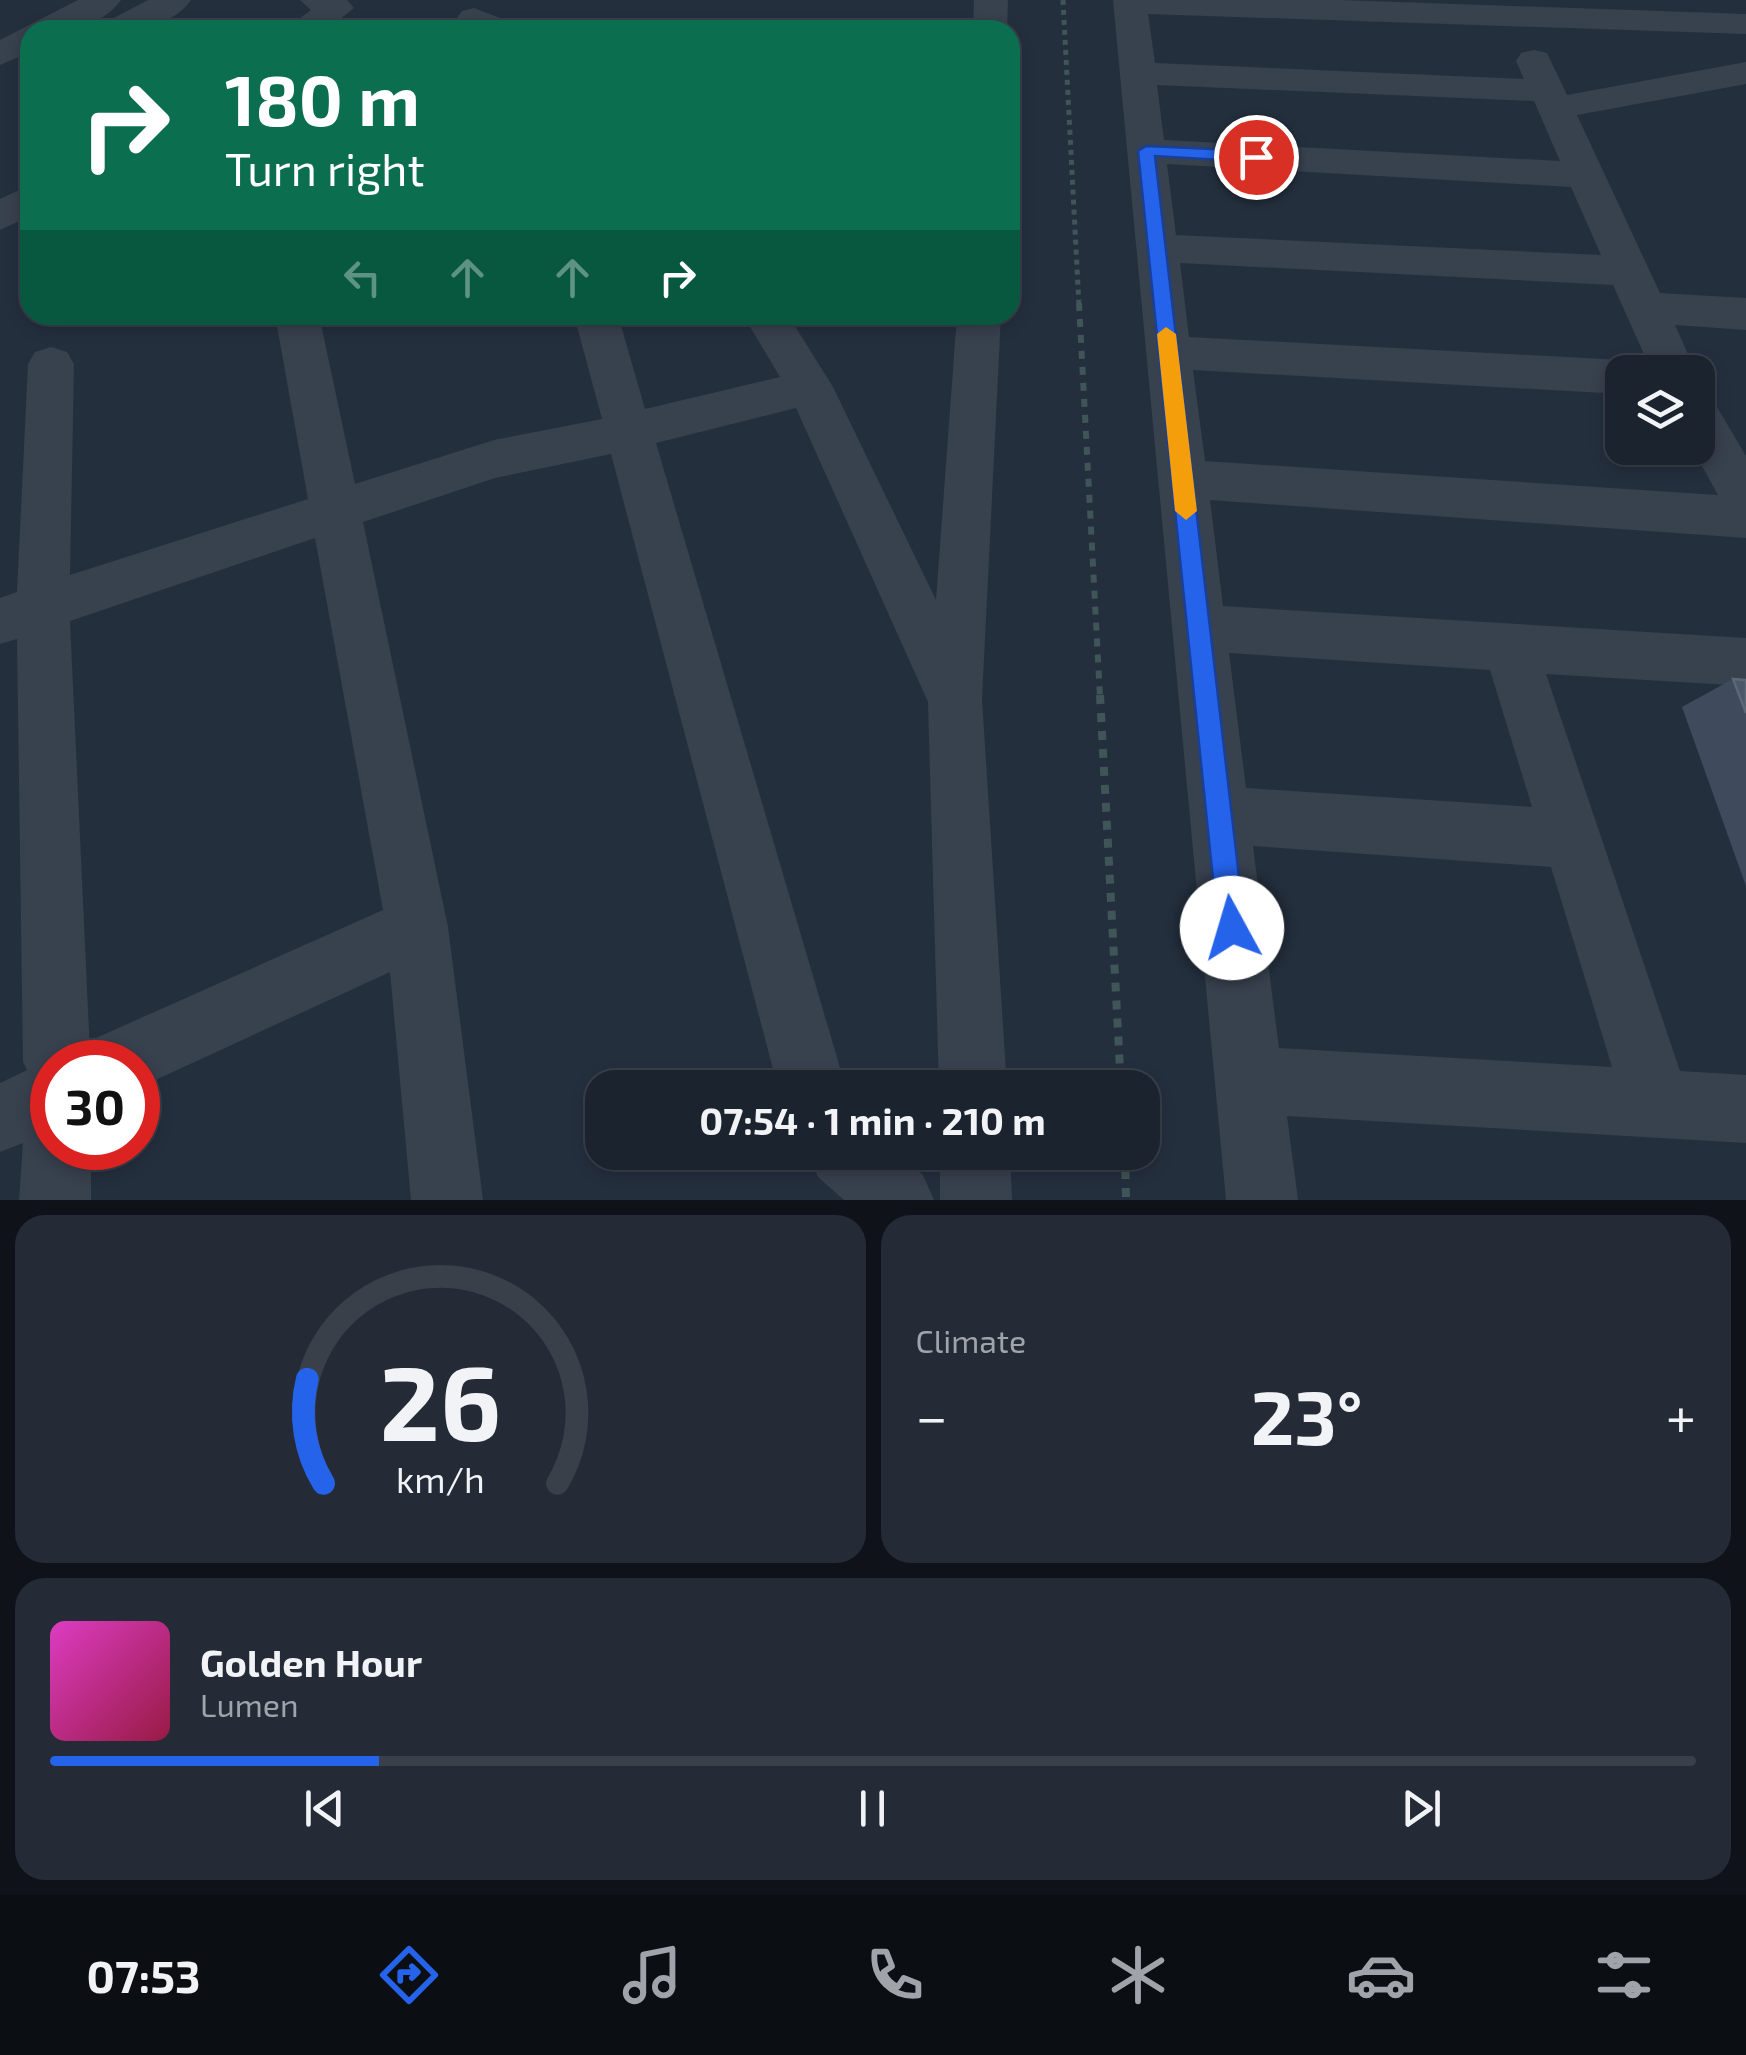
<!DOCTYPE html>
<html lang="en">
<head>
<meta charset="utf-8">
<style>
  body { margin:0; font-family:"Exo 2",sans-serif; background:#242b36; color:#f1f3f6; height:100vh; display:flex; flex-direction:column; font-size:38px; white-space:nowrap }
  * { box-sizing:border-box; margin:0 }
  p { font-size:32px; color:#a0a4aa }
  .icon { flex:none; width:55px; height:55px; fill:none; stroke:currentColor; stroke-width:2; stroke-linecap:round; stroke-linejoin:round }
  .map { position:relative; height:1200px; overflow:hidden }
  .drawer { display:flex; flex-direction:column; gap:15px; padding:15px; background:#0f1319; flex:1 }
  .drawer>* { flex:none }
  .top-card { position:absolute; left:20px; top:20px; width:1000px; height:305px; border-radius:30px; box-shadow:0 5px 15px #0003,0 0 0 2px #39404a; background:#0b6e4f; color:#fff; overflow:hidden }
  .controls { position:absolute; left:1605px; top:355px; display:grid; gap:20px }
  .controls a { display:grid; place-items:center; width:110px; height:110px; border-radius:20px; background:#1b232e; box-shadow:0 5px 15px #0003,0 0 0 2px #39404a; font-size:50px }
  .speed { position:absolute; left:30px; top:1040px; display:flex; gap:20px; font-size:50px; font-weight:700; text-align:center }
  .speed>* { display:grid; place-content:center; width:130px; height:130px; border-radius:50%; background:#1b232e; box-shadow:0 5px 15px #0003,0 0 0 2px #39404a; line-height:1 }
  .speed .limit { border:15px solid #d22; background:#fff; color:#111 }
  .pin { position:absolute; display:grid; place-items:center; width:85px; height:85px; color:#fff; margin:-42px; border:5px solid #fff; border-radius:50%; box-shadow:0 2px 10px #0007 }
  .me { position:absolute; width:110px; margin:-55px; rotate:354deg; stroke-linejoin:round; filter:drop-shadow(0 0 8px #0008) }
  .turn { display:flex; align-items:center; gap:35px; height:210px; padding:0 40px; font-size:45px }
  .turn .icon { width:130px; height:130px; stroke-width:2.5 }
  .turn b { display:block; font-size:70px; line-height:85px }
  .lanes { display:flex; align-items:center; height:95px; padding:0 40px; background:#0003; justify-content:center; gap:50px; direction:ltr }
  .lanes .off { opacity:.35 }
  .big { font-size:75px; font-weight:700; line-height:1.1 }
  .drawer .widget { flex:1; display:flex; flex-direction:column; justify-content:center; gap:15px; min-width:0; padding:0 35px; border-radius:30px; background:#242b36 }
  .drawer .dial { align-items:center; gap:0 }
  .dial svg { height:260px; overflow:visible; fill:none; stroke:#39404a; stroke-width:7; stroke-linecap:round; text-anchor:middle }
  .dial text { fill:#f1f3f6; stroke:none }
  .song { display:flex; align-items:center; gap:30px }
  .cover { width:120px; height:120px; border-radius:15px; background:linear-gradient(135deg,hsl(310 70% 55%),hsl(340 70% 35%)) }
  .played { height:10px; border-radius:5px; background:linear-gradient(90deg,#2563eb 20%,#39404a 20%) }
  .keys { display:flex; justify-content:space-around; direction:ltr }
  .heat { display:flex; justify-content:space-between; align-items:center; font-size:55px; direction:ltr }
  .drawer .tiles { flex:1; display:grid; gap:15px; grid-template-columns:1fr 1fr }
  .widget:last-child { grid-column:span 2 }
  .trip { position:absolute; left:585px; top:1070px; width:575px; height:100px; border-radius:30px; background:#1b232e; box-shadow:0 5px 15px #0003,0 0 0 2px #39404a; font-weight:700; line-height:100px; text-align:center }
  .menu { display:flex; height:160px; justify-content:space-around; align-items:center; background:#0b0e12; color:#a0a4aa }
  .menu .icon { width:70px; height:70px }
  .menu .current { color:#2563eb }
  .menu b { font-size:45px; color:#f1f3f6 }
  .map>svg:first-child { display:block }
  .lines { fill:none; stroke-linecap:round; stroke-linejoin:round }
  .path-far2 { stroke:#3f5557; stroke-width:5; stroke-dasharray:5 5; stroke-linecap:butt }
  .path-far1 { stroke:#3f5557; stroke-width:6; stroke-dasharray:8 8; stroke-linecap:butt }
  .path { stroke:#3f5557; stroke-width:8; stroke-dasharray:9 9; stroke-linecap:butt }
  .minor { fill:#38414e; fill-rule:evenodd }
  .wall { fill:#3f4b5c }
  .building { fill:#4b5868; stroke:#5c6777; stroke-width:2.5 }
  .route { fill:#2563eb; stroke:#184099; stroke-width:2.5 }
  .slow { fill:#f59e0b }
</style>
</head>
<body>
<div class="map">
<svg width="1746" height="1200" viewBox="0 0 1746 1200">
  <rect width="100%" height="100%" fill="#242f3e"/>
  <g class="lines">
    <polyline class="path-far2" points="1063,0 1079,306"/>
    <polyline class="path-far1" points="1079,303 1100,697"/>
    <g class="path">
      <polyline points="1100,695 1121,1088"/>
      <polyline points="1125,1152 1126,1200"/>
    </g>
    <g class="minor">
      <path d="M78,0H121C101,29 61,30 30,30V52L0,65V40Z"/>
      <path d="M148,0H191C171,29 130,30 99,30L104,23Z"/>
      <polygon points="300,0 347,0 354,8 326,30 285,30 311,10"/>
      <polygon points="974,0 1008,0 1007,30 973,30"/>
      <path d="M1113,0H1340L1746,14V34L1148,14L1155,63L1524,79L1516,61L1521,53L1534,50L1547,53L1567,95L1746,62V84L1577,115L1660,293L1746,298V330L1675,325L1696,372H1652L1613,285L1180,263L1189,337L1622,360L1638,365L1642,372H1622V394L1193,370L1205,461L1718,495L1692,448H1698V397L1714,402L1746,456V538L1210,500L1223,606L1746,638V686L1546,674L1680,1071L1746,1075V1143L1287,1116L1298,1200H1226ZM1157,85L1534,101L1560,161L1164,140ZM1167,164L1571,187L1601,255L1176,235ZM1229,653L1490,670L1532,807L1246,788ZM1253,846L1551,867L1612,1067L1279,1048Z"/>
      <path d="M474,8L513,23L518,30C497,30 470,36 457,18L462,11Z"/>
      <polygon points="30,185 30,216 0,230 0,199"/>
      <path d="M275,315H319L355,484L494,440L602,419L574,315H618L645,409L780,377L743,315H788L833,387L936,600L957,315H1001L982,699L1007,1088H939L928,702L796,408L656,443L846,1088H778L611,454L495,478L363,522L448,927L483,1200H411L390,972L138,1088V1062H52V1148H91V1200H19L23,1143L0,1152V1083L27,1070L23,1062L17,639L0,644V598L17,592L28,364L35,352L51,347L67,352L74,364L70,575L308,499ZM315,538L383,910L96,1038L90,1053L70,621Z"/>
      <polygon points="808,1152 897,1152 923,1175 934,1200 844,1200 818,1177"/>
      <polygon points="940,1152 1010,1152 1012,1200 940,1200"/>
    </g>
  </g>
  <polygon class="wall" points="1733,679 1746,680 1746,886 1682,707"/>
  <polygon class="building" points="1733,679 1746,680 1746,713"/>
  <polygon class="route" points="1146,146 1256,151 1264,157 1256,162 1155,156 1245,928 1241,938 1232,942 1222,938 1218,928 1138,151"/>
  <polygon class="slow" points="1166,327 1176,334 1197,511 1186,520 1175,511 1157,334"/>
</svg>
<div class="controls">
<a><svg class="icon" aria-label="layers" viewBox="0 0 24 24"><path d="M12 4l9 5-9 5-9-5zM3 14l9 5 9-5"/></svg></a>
</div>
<div class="speed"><div class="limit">30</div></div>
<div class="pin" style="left:1256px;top:157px;background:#d93025"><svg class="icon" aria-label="arrive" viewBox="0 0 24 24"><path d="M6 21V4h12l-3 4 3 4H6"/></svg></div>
<svg class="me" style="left:1232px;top:928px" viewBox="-20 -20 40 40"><circle r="19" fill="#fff"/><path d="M0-13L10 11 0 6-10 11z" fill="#2563eb"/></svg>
<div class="trip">07:54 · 1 min · 210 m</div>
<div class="top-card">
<div class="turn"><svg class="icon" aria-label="right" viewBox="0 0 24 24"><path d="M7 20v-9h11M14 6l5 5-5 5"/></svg><div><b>180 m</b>Turn right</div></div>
<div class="lanes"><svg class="icon off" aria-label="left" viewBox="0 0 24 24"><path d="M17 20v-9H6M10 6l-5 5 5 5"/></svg><svg class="icon off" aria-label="ahead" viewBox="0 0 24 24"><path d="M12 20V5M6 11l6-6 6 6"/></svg><svg class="icon off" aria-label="ahead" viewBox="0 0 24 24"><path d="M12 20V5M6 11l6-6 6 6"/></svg><svg class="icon" aria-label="right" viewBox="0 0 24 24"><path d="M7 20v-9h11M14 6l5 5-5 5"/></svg></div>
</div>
</div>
<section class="drawer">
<div class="tiles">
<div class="widget dial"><svg viewBox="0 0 100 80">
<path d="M14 69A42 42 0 1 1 86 69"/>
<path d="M14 69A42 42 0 0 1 9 37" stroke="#2563eb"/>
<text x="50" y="56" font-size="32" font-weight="700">26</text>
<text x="50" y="72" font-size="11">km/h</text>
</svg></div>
<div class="widget"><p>Climate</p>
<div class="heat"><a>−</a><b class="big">23°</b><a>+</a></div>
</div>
<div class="widget">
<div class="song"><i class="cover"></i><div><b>Golden Hour</b><p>Lumen</p></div></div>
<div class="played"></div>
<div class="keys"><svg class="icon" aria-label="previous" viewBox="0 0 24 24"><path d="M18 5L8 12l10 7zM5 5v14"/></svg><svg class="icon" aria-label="pause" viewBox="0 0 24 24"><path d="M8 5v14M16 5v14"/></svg><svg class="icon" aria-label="next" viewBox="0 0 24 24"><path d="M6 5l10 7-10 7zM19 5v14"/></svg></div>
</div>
</div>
</section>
<nav class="menu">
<b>07:53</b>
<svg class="icon current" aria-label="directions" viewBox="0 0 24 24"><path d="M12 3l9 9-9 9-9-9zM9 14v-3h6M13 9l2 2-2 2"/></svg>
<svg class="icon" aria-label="music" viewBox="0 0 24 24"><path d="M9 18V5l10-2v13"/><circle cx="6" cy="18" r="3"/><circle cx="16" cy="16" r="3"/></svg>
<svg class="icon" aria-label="phone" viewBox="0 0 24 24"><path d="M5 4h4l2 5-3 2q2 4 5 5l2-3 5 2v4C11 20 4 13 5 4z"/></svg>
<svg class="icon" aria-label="climate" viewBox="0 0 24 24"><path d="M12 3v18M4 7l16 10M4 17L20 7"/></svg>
<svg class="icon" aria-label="car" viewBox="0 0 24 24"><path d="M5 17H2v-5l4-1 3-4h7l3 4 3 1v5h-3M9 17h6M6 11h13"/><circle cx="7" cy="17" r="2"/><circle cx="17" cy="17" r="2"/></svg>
<svg class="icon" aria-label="filters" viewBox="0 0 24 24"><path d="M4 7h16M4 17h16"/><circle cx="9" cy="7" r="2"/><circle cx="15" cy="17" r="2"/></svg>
</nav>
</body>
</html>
